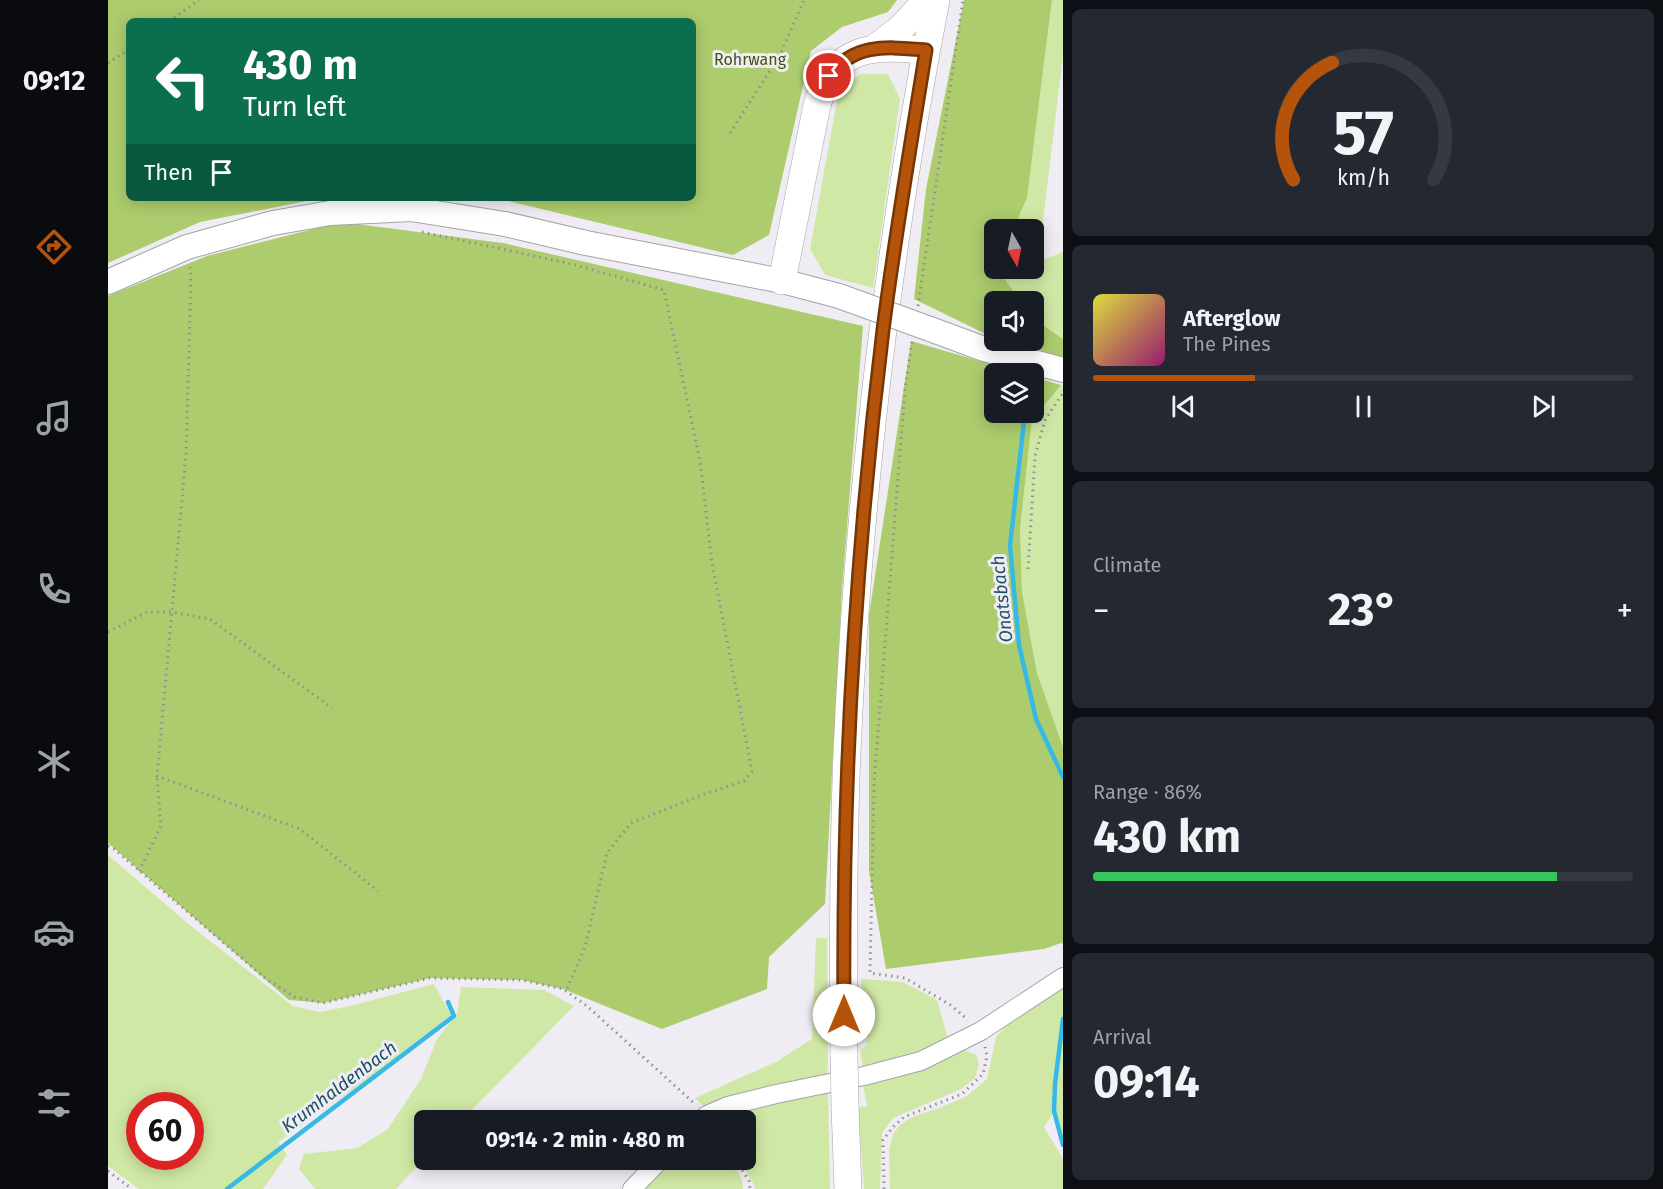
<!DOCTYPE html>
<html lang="en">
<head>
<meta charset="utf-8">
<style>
  body { margin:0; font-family:"Fira Sans",sans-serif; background:#242831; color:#f1f3f6; height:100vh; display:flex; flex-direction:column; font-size:22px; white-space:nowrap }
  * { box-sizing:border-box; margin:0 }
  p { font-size:20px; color:#9ea1a6 }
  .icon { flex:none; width:33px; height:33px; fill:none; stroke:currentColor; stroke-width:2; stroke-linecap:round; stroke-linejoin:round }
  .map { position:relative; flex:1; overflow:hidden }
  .side { display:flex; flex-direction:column; gap:9px; padding:9px; background:#0d0f14; width:600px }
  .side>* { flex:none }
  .banner { position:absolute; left:18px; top:18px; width:570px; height:183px; border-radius:9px; box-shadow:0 3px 15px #0003; background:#0b6e4f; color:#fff; overflow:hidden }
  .needle { width:39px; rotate:171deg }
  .fabs { position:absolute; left:876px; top:219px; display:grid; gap:12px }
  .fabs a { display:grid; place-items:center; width:60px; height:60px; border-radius:9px; background:#171b24; box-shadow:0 3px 15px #0003; font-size:30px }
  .speed { position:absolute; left:18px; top:1092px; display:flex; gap:12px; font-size:30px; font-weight:700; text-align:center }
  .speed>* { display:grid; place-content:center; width:78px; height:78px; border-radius:50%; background:#171b24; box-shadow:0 3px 15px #0003; line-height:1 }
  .speed .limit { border:9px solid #d22; background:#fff; color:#111 }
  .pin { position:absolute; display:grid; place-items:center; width:51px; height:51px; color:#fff; margin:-26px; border:3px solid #fff; border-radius:50%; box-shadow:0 2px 6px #0007 }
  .me { position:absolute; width:66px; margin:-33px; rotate:0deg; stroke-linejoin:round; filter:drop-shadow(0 0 4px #0008) }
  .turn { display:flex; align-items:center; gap:21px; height:126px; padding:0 18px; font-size:27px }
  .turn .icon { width:78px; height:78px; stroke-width:2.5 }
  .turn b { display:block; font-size:42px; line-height:51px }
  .then { display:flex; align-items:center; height:57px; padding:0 18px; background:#0003; gap:12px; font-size:22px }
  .big { font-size:45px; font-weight:700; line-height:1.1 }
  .side .card { flex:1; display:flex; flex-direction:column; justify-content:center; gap:9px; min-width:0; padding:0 21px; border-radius:9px; background:#242831 }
  .side .dial { align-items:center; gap:0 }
  .dial svg { height:156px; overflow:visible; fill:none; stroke:#363941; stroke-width:7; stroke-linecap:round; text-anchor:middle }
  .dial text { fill:#f1f3f6; stroke:none }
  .song { display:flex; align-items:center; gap:18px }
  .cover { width:72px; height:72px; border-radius:9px; background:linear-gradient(135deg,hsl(60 70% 55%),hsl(320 70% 35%)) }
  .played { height:6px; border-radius:3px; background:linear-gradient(90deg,#b45309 30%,#363941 30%) }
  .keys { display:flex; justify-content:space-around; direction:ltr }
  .heat { display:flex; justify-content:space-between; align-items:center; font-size:33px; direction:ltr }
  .charge { height:9px; border-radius:4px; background:linear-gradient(90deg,#34c759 86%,#363941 0) }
  .trip { position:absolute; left:306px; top:1110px; width:342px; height:60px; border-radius:9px; background:#171b24; box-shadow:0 3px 15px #0003; font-weight:700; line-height:60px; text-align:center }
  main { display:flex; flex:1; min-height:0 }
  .tab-bar { display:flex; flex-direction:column; width:108px; justify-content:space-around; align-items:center; background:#090b0e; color:#9ea1a6 }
  .tab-bar .icon { width:42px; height:42px }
  .tab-bar .active { color:#b45309 }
  .tab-bar b { font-size:27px; color:#f1f3f6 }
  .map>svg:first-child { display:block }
  .green { fill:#d0e8a5; fill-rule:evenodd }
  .forest { fill:#adcc6d }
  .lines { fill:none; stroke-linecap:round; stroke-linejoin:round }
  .stream { stroke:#36b9e5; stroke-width:4.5 }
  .street-casing { stroke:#a5a3a8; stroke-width:20 }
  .secondary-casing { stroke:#a5a3a8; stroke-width:26 }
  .primary-casing { stroke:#a5a3a8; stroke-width:28 }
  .path { stroke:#908f93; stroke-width:3; stroke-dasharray:1.5 4.5; stroke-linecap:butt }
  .street { stroke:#fff; stroke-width:18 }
  .secondary { stroke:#fff; stroke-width:24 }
  .primary { stroke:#fff; stroke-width:27 }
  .secondary-bridge-casing { stroke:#a5a3a8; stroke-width:26; stroke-linecap:butt }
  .primary-bridge-casing { stroke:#a5a3a8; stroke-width:28; stroke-linecap:butt }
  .secondary-bridge { stroke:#fff; stroke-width:24 }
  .primary-bridge { stroke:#fff; stroke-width:27 }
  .route-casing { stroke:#753606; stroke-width:15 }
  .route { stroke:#b45309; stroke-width:10 }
  .labels { text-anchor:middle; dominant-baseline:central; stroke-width:6; stroke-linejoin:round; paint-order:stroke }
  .park-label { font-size:16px; fill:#41530e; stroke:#efedf3 }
  .water-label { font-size:18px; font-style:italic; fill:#1d5063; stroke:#efedf3 }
</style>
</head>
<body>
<main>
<nav class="tab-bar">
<b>09:12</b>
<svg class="icon active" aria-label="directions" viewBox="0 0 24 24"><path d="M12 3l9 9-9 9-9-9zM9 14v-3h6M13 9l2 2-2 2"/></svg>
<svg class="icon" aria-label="music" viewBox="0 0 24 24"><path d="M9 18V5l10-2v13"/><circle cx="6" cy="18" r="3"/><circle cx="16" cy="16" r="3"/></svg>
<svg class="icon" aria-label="phone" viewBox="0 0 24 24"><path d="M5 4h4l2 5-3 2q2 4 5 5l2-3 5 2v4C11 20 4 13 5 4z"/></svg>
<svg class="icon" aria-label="climate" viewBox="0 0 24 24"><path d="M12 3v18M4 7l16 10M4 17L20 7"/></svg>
<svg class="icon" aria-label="car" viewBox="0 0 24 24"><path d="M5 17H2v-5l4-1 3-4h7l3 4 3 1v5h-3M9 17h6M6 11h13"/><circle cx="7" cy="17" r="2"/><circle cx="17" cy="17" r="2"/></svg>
<svg class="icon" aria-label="filters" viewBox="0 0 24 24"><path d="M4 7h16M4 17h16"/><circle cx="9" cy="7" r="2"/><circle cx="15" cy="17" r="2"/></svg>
</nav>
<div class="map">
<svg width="955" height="1189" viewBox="0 0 955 1189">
  <rect width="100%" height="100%" fill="#efedf3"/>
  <g class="green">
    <polygon points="944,0 955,0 955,55 930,262 955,252 955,339 926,319 926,302 912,301 890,269 926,268 926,230 905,229 919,198"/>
    <polygon points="752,74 780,74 792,99 765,288 717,275 702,249 730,95"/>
    <polygon points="953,385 955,386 955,747 929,673 914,592 912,529 924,420"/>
    <path d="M0,855L83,926L185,1006L211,1012L238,1007L326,984L345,1019L170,1142L179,1155L155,1189H31L0,1166ZM32,1106H82V1156H32Z"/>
    <polygon points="708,938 719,938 720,1056 719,1077 598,1108 587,1098 668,1062 704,1039"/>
    <polygon points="753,979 795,982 829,1000 840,1039 808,1056 755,1067 752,1050 759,1045"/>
    <polygon points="955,984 955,1145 946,1112 936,1127 955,1159 955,1189 782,1189 781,1150 785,1134 792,1125 804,1117 834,1107 859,1096 879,1079 888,1037 907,1015"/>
    <polygon points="353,987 436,990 466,1006 354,1120 316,1120 316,1159 288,1189 207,1189 191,1169 196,1154 249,1148 279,1130 313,1079 329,1039 349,1014"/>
    <polygon points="857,1050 868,1055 871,1064 867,1078 853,1089 785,1118 774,1133 772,1189 756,1189 750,1106 759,1107 755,1084 801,1073 828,1064"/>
    <polygon points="720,1092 722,1189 647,1189 646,1185 632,1160 638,1160 638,1120 617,1120 617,1118 636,1110"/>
    <path d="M566,1160C580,1159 602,1157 615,1160C627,1162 635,1178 635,1189H537Z"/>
  </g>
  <g class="forest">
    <polygon points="0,0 789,0 780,12 734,27 703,51 661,235 625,255 387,198 585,198 585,21 21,21 21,198 214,198 92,222 0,263"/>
    <polygon points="856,0 944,0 919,198 905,229 886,230 886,268 890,269 912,301 886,302 886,338 806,299 818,189"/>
    <polygon points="233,222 395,243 755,326 734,590 717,904 661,957 659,989 554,1029 455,989 414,980 322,978 215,1003 181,1000 0,843 0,296 99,256"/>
    <polygon points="926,319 955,339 955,363 891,341 926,340"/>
    <polygon points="803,341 913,373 886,374 886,412 926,412 926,377 953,385 924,420 912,529 914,592 929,673 955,747 955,944 953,943 936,949 778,969 761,871 761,615"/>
  </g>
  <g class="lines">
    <g class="stream">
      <polyline points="917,412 902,546 911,645 928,719 955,777"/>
      <polyline points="955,1019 947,1084 946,1111 955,1145"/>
      <polyline points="119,1189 346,1016 340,1002"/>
    </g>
    <g class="street-casing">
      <g id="street">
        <polyline points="593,1120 599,1115 620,1106 668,1094 756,1076 813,1061 873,1031 955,977"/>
        <polyline points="524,1189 552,1160"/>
      </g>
    </g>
    <g class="secondary-casing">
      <g id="secondary">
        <polyline points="0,282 79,247 165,223 222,213 303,209 397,224 478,243 674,281 731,296"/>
        <polyline points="822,329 876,349 955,370"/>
      </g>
    </g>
    <g class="primary-casing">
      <g id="primary">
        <polyline points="767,48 793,28 819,0"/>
        <path d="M674,281L709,105C728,44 763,46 818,50"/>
        <path d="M736,1056C735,954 735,853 739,752C750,500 780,247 828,0"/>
        <polyline points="737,1106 740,1189"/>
      </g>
    </g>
    <g class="path">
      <polyline points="61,21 91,0"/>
      <polyline points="0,63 21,49"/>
      <polyline points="622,133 672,55 696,0"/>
      <polyline points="314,232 464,264 556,290 592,461 604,563 644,771 636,781 594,795 523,823 499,853 477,947 458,991"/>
      <polyline points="82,267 83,279 78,455 49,776 192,829 270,891"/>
      <polyline points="810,306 855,0"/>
      <polyline points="804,342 797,389 766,784 762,973 797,978 844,1006 860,1020"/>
      <polyline points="920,569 927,456 937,420 955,393"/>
      <polyline points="0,632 39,612 63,612 102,619 224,708"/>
      <polyline points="0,846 6,849 158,979 187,997 215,1003 322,978 414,980 455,989 479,1006 587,1104"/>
      <polyline points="31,871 53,826 49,776"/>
      <polyline points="628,1160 641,1181 642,1189"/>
      <polyline points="0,1171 24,1189"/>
      <polyline points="776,1189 775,1140 785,1127 796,1117 854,1094 875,1074 879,1056 877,1047"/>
    </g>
    <use href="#street" class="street"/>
    <use href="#secondary" class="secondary"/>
    <use href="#primary" class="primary"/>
    <g class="secondary-bridge-casing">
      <polyline id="secondary-bridge" points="731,296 822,329"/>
    </g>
    <g class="primary-bridge-casing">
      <polyline id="primary-bridge" points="736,1056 737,1106"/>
    </g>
    <use href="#secondary-bridge" class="secondary-bridge"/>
    <use href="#primary-bridge" class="primary-bridge"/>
  </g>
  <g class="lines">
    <g class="route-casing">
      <path id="route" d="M721,76C747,42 780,47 818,50C803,143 787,236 775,330C747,557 734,786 736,1015"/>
    </g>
    <use href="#route" class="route"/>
  </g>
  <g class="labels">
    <g class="park-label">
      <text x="642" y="59">Rohrwang</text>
    </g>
    <g class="water-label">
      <text transform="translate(894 599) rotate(-96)">Onatsbach</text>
      <text transform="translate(231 1087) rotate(-37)">Krumhaldenbach</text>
    </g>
  </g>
</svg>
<div class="fabs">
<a><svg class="needle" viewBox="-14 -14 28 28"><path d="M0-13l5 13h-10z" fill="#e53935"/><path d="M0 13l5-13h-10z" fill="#9ea1a6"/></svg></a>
<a><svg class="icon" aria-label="sound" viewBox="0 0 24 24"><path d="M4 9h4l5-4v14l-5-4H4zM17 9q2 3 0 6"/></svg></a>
<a><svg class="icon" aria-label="layers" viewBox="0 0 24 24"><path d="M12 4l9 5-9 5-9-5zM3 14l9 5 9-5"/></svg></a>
</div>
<div class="speed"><div class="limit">60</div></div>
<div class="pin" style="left:721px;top:76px;background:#d93025"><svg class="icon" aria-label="arrive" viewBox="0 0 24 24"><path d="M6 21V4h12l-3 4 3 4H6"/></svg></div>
<svg class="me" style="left:736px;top:1015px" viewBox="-20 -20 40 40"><circle r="19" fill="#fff"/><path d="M0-13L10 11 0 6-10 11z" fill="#b45309"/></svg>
<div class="trip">09:14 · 2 min · 480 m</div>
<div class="banner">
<div class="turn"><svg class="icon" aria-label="left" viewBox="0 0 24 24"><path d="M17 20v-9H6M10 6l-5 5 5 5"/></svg><div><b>430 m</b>Turn left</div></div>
<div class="then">Then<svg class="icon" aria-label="arrive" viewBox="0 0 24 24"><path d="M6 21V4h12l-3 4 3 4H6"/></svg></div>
</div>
</div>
<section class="side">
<div class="card dial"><svg viewBox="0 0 100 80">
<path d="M14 69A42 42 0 1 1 86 69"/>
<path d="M14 69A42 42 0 0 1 34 9" stroke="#b45309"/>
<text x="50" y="56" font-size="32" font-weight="700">57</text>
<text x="50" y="72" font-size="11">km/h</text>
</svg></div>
<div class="card">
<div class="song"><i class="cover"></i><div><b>Afterglow</b><p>The Pines</p></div></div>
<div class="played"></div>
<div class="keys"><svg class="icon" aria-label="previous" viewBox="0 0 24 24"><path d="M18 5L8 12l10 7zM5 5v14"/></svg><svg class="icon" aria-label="pause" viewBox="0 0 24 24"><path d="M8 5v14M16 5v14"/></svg><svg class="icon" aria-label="next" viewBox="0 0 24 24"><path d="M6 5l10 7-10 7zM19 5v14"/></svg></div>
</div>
<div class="card"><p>Climate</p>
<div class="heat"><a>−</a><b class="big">23°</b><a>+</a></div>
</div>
<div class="card"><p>Range · 86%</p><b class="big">430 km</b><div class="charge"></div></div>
<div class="card"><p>Arrival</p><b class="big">09:14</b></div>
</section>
</main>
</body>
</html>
